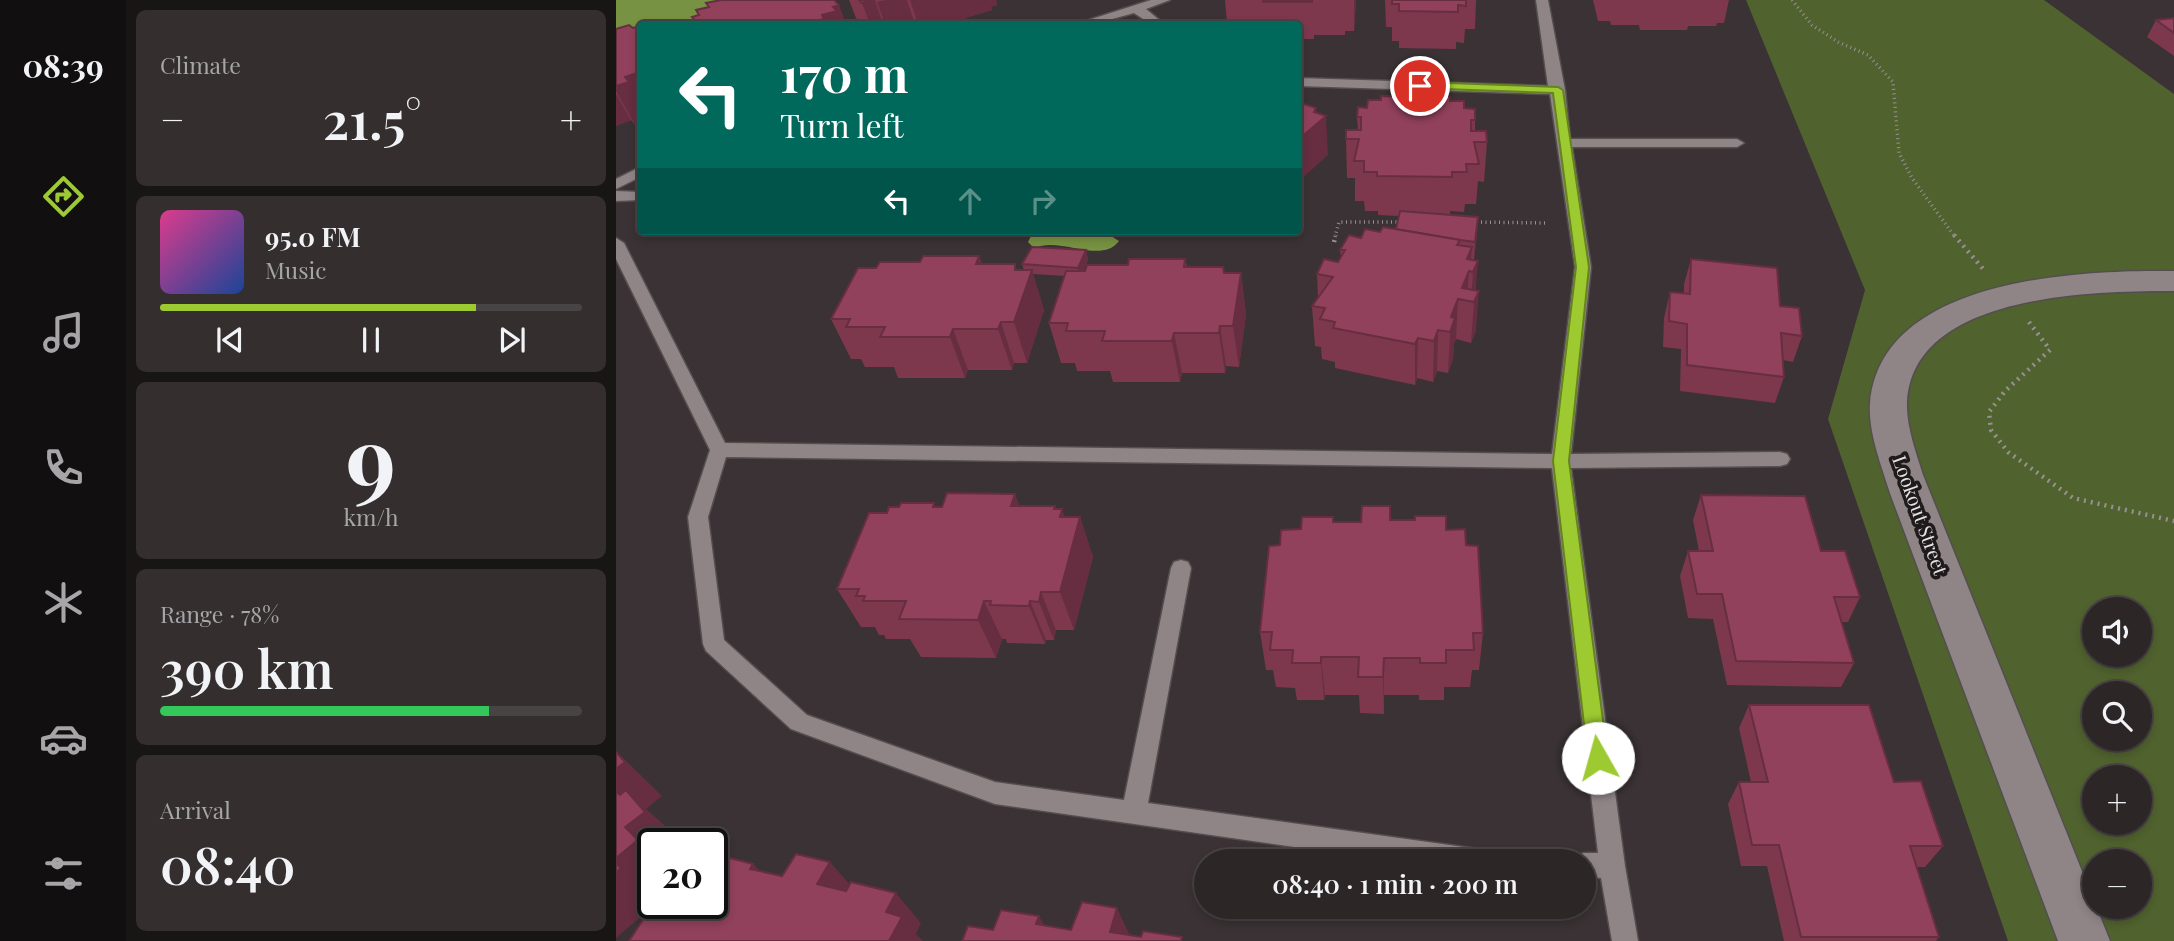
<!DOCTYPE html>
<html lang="en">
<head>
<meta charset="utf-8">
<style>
  body { margin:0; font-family:"Playfair Display",serif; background:#342e2f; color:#f1f3f6; height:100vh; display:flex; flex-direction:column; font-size:26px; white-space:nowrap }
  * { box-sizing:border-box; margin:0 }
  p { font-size:23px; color:#a6a5a7 }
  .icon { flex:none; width:38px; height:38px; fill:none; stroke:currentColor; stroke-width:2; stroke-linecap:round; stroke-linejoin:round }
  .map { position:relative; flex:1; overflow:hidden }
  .details { display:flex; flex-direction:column; gap:10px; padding:10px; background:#181515; width:490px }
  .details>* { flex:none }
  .hud { position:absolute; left:21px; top:21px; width:665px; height:214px; border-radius:7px; box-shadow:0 4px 10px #0003,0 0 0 2px #484344; background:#00695c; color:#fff; overflow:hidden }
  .tools { position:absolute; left:1466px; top:597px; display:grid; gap:14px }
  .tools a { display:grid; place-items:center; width:70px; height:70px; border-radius:50%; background:#2c2627; box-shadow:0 4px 10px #0003,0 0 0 2px #484344; font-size:35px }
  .speed { position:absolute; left:21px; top:828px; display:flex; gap:14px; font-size:35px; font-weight:700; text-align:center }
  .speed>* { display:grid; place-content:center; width:91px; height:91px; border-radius:50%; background:#2c2627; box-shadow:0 4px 10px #0003,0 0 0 2px #484344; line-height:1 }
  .speed .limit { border:4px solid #111; border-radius:10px; background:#fff; color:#111 }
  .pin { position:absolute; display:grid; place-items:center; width:60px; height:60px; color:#fff; margin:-30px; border:4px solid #fff; border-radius:50%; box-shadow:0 2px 7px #0007 }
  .me { position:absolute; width:77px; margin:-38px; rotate:353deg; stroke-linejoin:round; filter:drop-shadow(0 0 5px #0008) }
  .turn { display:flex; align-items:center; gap:24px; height:147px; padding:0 28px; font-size:32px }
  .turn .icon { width:91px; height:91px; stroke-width:2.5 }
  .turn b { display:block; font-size:49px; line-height:60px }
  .lanes { display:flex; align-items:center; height:66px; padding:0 28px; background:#0003; justify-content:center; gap:35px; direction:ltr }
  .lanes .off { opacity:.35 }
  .big { font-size:52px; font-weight:600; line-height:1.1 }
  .details .card { flex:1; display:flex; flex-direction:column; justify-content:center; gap:10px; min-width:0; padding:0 24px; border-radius:10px; background:#342e2f }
  .details .dial { align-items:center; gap:0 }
  .dial b { font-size:91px; line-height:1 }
  .song { display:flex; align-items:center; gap:21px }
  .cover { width:84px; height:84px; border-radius:10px; background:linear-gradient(135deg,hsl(330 70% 55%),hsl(220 70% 35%)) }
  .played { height:7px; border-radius:4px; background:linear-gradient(90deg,#9dca30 75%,#484344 75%) }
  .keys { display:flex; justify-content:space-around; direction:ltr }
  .heat { display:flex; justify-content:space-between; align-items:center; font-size:38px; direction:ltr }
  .charge { height:10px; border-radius:5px; background:linear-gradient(90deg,#34c759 78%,#484344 0) }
  .trip { position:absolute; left:578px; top:849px; width:402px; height:70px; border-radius:35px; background:#2c2627; box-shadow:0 4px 10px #0003,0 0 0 2px #484344; font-weight:600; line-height:70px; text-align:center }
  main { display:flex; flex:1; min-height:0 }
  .tabs { display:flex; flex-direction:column; width:126px; justify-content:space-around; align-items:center; background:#120f10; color:#a6a5a7 }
  .tabs .icon { width:49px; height:49px }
  .tabs .on { color:#9dca30 }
  .tabs b { font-size:32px; color:#f1f3f6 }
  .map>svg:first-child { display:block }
  .green { fill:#50622e; fill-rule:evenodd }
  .water { fill:#779242 }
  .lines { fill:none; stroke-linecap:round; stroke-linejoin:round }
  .lane-casing { stroke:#544e4f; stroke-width:3 }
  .street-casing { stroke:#544e4f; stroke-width:3 }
  .path-far1 { stroke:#989193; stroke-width:3.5; stroke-dasharray:1 3.5; stroke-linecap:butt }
  .path { stroke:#989193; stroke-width:4.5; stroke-dasharray:2 5; stroke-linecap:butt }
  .lane { fill:#8f8587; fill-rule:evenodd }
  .street { fill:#8f8587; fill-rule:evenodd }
  .wall { fill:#7d384e }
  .shaded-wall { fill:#662e40 }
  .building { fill:#91415b; stroke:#662e40; stroke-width:2 }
  .route { fill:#9dca30; stroke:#66831f; stroke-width:2 }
  .labels { text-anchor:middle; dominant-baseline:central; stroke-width:7; stroke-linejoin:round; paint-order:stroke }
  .street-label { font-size:19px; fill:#e6e1e2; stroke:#1f1b1c }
</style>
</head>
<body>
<main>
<nav class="tabs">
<b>08:39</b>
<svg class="icon on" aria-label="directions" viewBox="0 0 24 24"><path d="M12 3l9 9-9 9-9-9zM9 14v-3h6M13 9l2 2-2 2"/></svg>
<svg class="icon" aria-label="music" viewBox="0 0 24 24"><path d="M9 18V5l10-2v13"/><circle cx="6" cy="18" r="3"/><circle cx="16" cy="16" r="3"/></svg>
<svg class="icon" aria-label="phone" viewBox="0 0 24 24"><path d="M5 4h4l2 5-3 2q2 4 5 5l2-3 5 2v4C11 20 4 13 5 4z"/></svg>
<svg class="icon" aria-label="climate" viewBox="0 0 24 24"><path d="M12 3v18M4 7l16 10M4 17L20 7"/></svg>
<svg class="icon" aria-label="car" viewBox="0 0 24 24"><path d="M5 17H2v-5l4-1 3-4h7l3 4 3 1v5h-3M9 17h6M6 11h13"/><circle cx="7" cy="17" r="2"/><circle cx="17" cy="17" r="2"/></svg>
<svg class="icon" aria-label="filters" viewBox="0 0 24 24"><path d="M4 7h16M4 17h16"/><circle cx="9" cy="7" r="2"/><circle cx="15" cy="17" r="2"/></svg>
</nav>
<section class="details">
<div class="card"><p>Climate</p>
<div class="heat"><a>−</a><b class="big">21.5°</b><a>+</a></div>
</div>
<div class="card">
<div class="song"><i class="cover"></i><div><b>95.0 FM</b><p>Music</p></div></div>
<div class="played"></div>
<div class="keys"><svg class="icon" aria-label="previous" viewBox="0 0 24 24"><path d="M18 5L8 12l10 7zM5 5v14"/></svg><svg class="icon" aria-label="pause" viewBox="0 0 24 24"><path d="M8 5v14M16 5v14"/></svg><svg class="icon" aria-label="next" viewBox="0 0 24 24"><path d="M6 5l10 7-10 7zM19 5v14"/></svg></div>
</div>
<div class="card dial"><b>9</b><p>km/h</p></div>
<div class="card"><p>Range · 78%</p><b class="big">390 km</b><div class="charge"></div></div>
<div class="card"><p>Arrival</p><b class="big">08:40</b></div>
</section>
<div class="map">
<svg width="1558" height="941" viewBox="0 0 1558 941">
  <rect width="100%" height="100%" fill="#3a3234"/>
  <path class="green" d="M1130,0H1428L1558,94V941H1392L1212,419L1249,290ZM1479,609H1524V654H1479ZM1479,693H1524V738H1479ZM1479,777H1524V822H1479ZM1479,861H1524V906H1479Z"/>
  <g class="water">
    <polygon points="0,0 186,0 99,24 24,24 24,48 0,55"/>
    <path d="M432,231H483L480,232L481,236H495L503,241C485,265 445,236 418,248L412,242L415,236Z"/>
  </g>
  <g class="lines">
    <g class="lane-casing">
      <g id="lane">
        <polygon points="535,0 554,0 530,9 548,24 535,24 518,13 478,24 460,24"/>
        <polygon points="920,0 932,0 949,90 954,139 1121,139 1128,143 1121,147 956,147 975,267 955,454 1164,452 1171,454 1174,459 1171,464 1164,466 955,468 1009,866 1022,941 996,941 985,878 968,877 968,861 957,861 959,856 968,853 982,853 936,468 110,457 92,517 108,640 191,715 379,782 508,800 555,568 558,562 565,560 572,562 575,568 532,803 862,849 871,852 875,861 776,861 379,804 175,729 90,651 87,644 72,517 94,450 0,259 0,238 8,243 109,443 936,454 959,267 934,94 682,86 682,78 932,86"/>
        <polygon points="24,167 24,177 0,189 0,179"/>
        <polygon points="0,191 24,192 24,200 0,201"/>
      </g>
    </g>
    <g class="street-casing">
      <path id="street" d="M1558,271V291C1479,291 1297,293 1291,402C1290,426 1300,452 1307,475L1494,941H1442L1275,496C1266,467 1252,433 1254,403C1265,277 1465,270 1558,271Z"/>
    </g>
    <g class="path-far1">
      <polyline points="1176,0 1196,25 1222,42 1252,55 1277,82 1283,153 1296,178 1339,237"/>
      <polyline points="856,222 932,223"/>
      <polyline points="719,237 723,222 785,222"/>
    </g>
    <g class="path">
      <polyline points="1338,235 1368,270"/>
      <polyline points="718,242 720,235"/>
      <polyline points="1413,322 1434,350 1389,391 1373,412 1375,430 1392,452 1457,498 1558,521"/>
    </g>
    <use href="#lane" class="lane"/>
    <use href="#street" class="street"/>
  </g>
  <g class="wall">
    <polygon points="233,0 380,0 381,5 375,7 376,10 349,18 350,22 342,24 246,24 240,18"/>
    <polygon points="609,0 740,0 738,31 729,31 729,35 698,35 698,39 682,39 682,24 611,24"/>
    <polygon points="769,0 860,0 859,29 849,29 848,43 840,42 840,49 783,48 783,41 776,41 776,27 770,27"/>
    <polygon points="977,0 1113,0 1108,23 1101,23 1100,26 1072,26 1071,30 1024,30 1023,25 995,25 994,21 982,21"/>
    <polygon points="1558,18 1558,56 1531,37 1540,20"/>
    <polygon points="24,26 24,123 19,125 15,120 0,126 0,29 17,28"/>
    <polygon points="834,101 848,108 859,120 859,131 871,142 868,182 862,181 860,204 849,204 848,212 834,211 834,215 862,217 858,260 860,290 860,331 855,343 840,339 838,344 837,359 832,373 821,371 817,382 801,378 799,385 719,368 719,362 706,359 705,347 699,346 696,306 702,298 701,274 722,262 725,257 724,250 745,238 764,232 780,229 783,216 762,215 762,211 749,211 748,201 739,201 739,178 731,178 730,139 742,130 741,117 751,108"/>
    <polygon points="470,250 472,260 467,271 569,259 571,267 608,273 625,273 630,314 623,367 610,366 609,373 566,373 564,382 497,382 494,371 461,371 459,363 445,363 433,323 449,276 417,274 428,310 411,363 398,363 396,370 352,370 349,378 282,378 278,367 249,367 245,359 235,359 215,319 260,268 304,262 363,256 366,264 399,264 400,270 408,270 406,264"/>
    <polygon points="1075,259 1164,306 1186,336 1177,362 1167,360 1168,377 1159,403 1064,391 1065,349 1047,347 1048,318 1054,292 1068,294 1068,284"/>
    <polygon points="1085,495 1205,551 1244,597 1232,622 1226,622 1238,663 1225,687 1111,685 1097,619 1072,618 1064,576 1072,551 1083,551 1077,520"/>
    <polygon points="404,506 439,506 440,509 449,517 464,517 477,557 458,630 440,630 438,640 430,640 429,644 391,643 390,639 386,639 380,658 305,657 294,639 270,639 268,635 263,635 259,627 245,627 221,589 271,513 320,507"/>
    <polygon points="717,517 717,522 745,522 775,520 830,530 850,545 867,633 863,670 856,670 854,687 828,687 828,700 803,700 803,695 768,695 768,714 744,713 743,695 709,695 708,700 681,700 679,688 660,687 657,670 650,670 644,632 664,545 685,529"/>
    <polygon points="1133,705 1278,782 1327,846 1309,867 1301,867 1323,937 1320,941 1168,941 1151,866 1125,866 1112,804 1123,782 1135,782 1123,728"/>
  </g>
  <g class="shaded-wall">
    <polygon points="255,0 259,0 267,24 254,24 246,3"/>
    <polygon points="270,0 291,0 299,24 269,24 261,2"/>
    <polygon points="294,0 380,0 381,5 375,7 376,10 349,18 350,22 342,24 302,24"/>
    <polygon points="738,0 740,0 740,4 738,31"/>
    <polygon points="223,5 230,24 184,24 217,7"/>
    <polygon points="24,72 24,123 19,125 0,91 0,86 9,77"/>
    <polygon points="0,94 15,120 0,126"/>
    <polygon points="700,108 701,124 710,116 712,155 682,182 682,140"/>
    <polygon points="862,217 861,235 858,260 859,242"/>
    <polygon points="856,247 854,272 853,271 851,301 846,288 851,259"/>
    <polygon points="470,250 472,260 464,277 462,268"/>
    <polygon points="363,256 377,296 360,264"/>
    <polygon points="862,261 859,300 863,291 860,331 855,343 858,302 855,302 857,272"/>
    <polygon points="399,264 408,294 416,270 428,310 411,363 398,322"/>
    <polygon points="625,273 630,314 623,367 617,326"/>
    <polygon points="842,299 840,339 838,344 837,359 832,373 835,317"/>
    <polygon points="385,322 398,363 396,370 382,329"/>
    <polygon points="604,326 610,366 609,373 603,333"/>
    <polygon points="337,329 352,370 349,378 334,337"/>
    <polygon points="822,330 821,371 817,382 818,341"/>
    <polygon points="558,333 566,373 564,382 556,341"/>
    <polygon points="802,338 801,378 799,385 799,344"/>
    <polygon points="399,494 414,533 395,506"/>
    <polygon points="446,509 457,542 464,517 477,557 458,630 444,592 444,517"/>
    <polygon points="425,592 440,630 438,640 423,602"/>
    <polygon points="368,601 386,639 380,658 362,620"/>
    <polygon points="414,601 430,640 429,644 413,606"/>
    <polygon points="705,657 709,695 708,700 705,663"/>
    <polygon points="768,658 768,714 767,677"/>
    <polygon points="0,751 46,796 30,809 47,824 64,844 37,844 37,903 41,903 0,938 0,858 9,827 0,791"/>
    <polygon points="214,862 242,894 201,884"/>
    <polygon points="137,864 170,896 134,869"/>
    <polygon points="280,893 305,923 300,934 307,941 273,941 270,912"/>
    <polygon points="501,908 515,938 494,932"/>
    <polygon points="423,916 438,941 420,924"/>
  </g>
  <g class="building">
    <polygon points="105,0 218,0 223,5 217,7 221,11 206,15 208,19 184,24 82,24 76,17 83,15 80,10 93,7 90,3"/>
    <polygon points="243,0 255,0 246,3"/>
    <rect x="647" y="0" width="49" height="2"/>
    <polygon points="776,0 850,0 850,6 842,5 842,12 783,11 783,4 776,4"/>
    <polygon points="1558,18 1558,33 1540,20"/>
    <polygon points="13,25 17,28 24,26 24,72 9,77 13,82 0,86 0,29"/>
    <polygon points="765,96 834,97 834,101 848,101 848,108 859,109 859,120 855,120 855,131 870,131 871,142 858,142 863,164 850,164 851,172 836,172 836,177 761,176 761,172 748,172 748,161 738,161 743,139 730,139 730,130 745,130 745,117 741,117 742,107 751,108 752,100 765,100"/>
    <polygon points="682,102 700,108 698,112 710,116 682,140"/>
    <polygon points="784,211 862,217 859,242 844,240 780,229"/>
    <polygon points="767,227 844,240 841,245 856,247 851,259 862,261 857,272 853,271 846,288 863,291 858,302 842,299 835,317 839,318 834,332 822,330 818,341 802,338 799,344 717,328 719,322 704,319 709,308 696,306 717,277 701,274 708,259 722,262 729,250 724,250 733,235 745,238 749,229 764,232"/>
    <polygon points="416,247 470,250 462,268 406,264"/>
    <polygon points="307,256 363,256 360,264 399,264 399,270 416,270 398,322 385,322 382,329 337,329 334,337 264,337 269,327 230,327 234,319 215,319 242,268 260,268 264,262 304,262"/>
    <polygon points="513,259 569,259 568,267 607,267 608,273 625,273 617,326 604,326 603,333 558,333 556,341 486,341 489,331 450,331 452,323 433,323 450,271 469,271 471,265 512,265"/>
    <polygon points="1075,259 1161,268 1164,306 1183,308 1186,336 1165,333 1168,377 1071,365 1071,324 1053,321 1054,292 1074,294"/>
    <polygon points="331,493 399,494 395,506 439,506 438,509 446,509 444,517 464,517 444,592 425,592 423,602 414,601 413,606 374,605 375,601 368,601 362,620 283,619 290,601 247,601 249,596 240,596 243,589 221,589 253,513 271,513 273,507 283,507 285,503 318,503 317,507 326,507"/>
    <polygon points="1085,495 1189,496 1205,551 1229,551 1244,597 1218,597 1238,663 1120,661 1106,594 1081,594 1072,551 1097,551"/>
    <polygon points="746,506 774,506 774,520 799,520 799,516 830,516 830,530 849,529 850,545 862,546 867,633 857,633 858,650 830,650 830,663 804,663 804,658 768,658 767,677 742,677 743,657 705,657 705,663 676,663 677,650 654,650 656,632 644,632 653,546 664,545 665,530 685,529 686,517 717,517 717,522 745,522"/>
    <polygon points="1133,705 1253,705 1278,782 1305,781 1327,846 1294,846 1323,937 1185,937 1163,845 1136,845 1123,782 1152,782"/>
    <polygon points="0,752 9,762 0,769"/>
    <polygon points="10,790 29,812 9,827 22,840 0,858 0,791 4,795"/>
    <polygon points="180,854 214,862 201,884 230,891 235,882 280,893 270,912 286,917 273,941 13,941 38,903 96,903 96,870 106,856 137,864 134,869 166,876"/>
    <polygon points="0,863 5,868 0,873"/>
    <polygon points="466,902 501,908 494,932 525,937 527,931 566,937 565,941 346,941 352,926 377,930 385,910 423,916 420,924 455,930"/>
  </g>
  <polygon class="route" points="804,82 942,87 947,90 973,267 953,461 992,758 989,764 982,767 975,764 972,758 937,461 960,267 937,93 800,88 799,86"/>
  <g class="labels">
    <g class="street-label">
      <text transform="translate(1305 515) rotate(70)">Lookout Street</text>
    </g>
  </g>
</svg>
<div class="tools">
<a><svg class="icon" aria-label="sound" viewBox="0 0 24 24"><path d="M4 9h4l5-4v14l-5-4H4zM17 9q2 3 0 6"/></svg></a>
<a><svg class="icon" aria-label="search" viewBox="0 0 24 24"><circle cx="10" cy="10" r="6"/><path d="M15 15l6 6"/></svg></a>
<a>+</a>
<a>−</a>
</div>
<div class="speed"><div class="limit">20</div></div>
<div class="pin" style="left:804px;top:86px;background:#d93025"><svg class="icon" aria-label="arrive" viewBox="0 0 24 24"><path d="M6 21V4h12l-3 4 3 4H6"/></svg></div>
<svg class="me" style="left:982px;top:758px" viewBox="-20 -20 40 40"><circle r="19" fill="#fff"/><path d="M0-13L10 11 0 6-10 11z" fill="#9dca30"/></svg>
<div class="trip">08:40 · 1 min · 200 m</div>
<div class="hud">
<div class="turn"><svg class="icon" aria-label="left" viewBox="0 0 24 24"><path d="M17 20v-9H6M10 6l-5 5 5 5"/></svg><div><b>170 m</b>Turn left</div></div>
<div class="lanes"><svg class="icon" aria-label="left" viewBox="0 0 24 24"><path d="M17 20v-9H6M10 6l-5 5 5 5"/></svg><svg class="icon off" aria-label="ahead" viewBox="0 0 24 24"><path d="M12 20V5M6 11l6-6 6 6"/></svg><svg class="icon off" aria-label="right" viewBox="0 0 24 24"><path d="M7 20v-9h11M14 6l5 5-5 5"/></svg></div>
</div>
</div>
</main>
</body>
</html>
